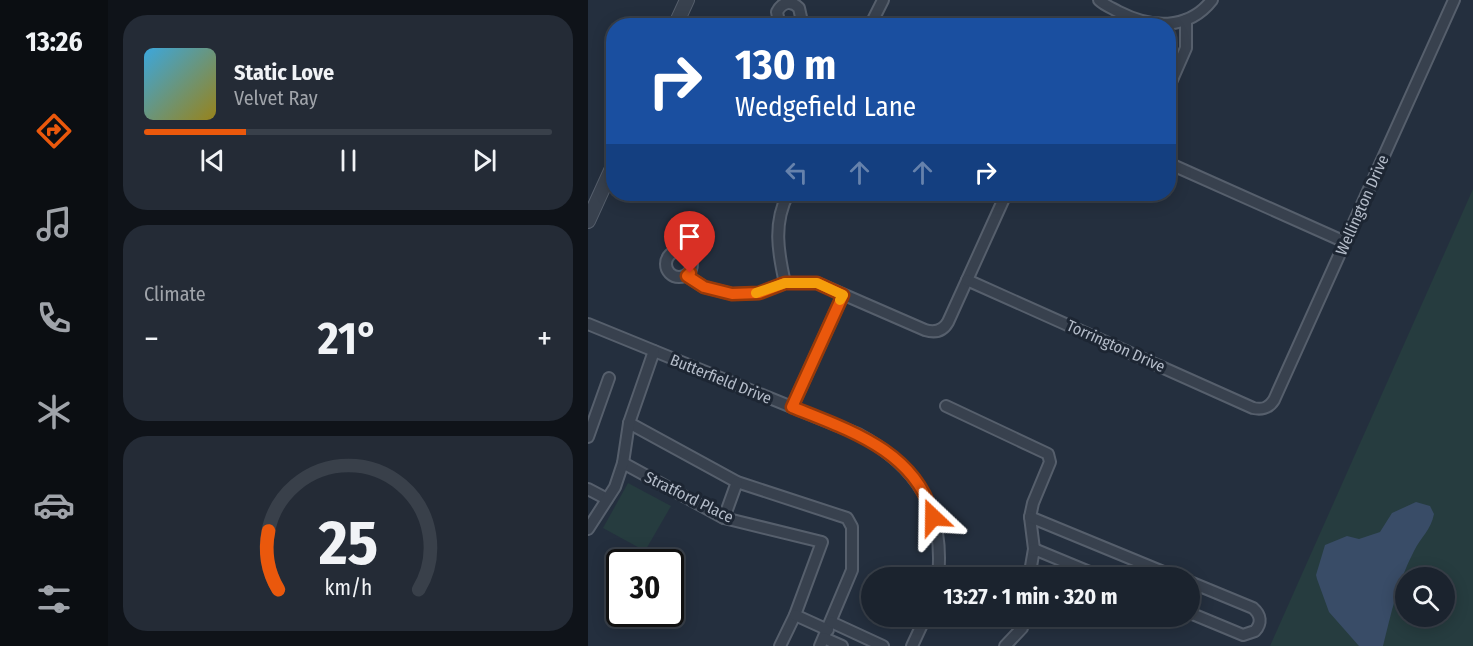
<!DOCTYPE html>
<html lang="en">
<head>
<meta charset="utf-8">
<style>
  body { margin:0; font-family:"Fira Sans Condensed",sans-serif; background:#242b36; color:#f1f3f6; height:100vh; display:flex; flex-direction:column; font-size:22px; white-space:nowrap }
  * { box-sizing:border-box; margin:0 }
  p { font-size:20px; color:#a0a4aa }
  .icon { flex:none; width:33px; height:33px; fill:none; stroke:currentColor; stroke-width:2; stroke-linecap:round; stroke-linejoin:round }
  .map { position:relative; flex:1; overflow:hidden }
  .details { display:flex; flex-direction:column; gap:15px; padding:15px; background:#0f1319; width:480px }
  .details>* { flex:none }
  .banner { position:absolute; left:18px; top:18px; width:570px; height:183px; border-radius:24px; box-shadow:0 3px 15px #0003,0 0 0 2px #39404a; background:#1a4fa0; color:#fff; overflow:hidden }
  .controls { position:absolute; left:807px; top:567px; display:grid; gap:12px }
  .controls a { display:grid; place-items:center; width:60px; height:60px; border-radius:50%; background:#1b232e; box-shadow:0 3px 15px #0003,0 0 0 2px #39404a; font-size:30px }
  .speed { position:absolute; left:18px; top:549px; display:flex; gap:12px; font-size:30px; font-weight:700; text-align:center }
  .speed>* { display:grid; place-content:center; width:78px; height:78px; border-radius:50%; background:#1b232e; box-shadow:0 3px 15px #0003,0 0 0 2px #39404a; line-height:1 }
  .speed .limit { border:3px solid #111; border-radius:9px; background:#fff; color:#111 }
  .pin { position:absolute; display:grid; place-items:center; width:51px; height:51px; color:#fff; margin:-62px -26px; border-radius:50% 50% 50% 0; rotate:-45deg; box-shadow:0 0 6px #0007 }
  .pin .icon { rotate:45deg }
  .me { position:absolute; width:66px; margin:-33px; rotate:337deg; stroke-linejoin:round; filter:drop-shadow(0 0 4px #0008) }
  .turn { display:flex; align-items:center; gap:21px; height:126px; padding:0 30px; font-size:27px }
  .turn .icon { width:78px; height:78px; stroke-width:2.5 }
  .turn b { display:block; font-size:42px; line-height:51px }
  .lanes { display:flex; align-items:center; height:57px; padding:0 30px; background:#0003; justify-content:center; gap:30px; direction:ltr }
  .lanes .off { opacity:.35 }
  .big { font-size:45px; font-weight:700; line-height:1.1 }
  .details .tile { flex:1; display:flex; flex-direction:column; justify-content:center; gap:9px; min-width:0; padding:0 21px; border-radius:24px; background:#242b36 }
  .details .dial { align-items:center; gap:0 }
  .dial svg { height:156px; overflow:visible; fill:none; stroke:#39404a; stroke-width:7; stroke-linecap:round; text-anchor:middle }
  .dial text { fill:#f1f3f6; stroke:none }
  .song { display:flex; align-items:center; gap:18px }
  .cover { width:72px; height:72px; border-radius:9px; background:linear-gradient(135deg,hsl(200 70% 55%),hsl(50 70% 35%)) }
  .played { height:6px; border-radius:3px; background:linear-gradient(90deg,#ea580c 25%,#39404a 25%) }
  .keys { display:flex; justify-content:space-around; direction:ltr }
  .heat { display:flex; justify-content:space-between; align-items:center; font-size:33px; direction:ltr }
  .trip { position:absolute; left:273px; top:567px; width:339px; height:60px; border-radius:30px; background:#1b232e; box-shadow:0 3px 15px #0003,0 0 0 2px #39404a; font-weight:700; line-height:60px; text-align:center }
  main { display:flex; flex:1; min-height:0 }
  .tab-bar { display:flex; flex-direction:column; width:108px; justify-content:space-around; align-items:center; background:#0b0e12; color:#a0a4aa }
  .tab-bar .icon { width:42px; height:42px }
  .tab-bar .active { color:#ea580c }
  .tab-bar b { font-size:27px; color:#f1f3f6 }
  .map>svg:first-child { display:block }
  .green { fill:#263c3f; fill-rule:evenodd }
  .water { fill:#394c67 }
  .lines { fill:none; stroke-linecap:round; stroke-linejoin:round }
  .minor-casing { stroke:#565f6c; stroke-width:14 }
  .tertiary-casing { stroke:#565f6c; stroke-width:16 }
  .minor { stroke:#38414e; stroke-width:10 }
  .tertiary { stroke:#38414e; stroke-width:14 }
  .route-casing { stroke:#983908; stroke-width:15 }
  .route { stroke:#ea580c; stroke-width:10 }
  .slow { stroke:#f59e0b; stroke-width:10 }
  .labels { text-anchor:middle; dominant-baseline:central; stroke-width:6; stroke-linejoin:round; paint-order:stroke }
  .street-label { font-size:16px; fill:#b4bcc9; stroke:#1d2633 }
</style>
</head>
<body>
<main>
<nav class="tab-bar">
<b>13:26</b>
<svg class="icon active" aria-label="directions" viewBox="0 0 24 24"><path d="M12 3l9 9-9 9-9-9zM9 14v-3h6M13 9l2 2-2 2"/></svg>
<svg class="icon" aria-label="music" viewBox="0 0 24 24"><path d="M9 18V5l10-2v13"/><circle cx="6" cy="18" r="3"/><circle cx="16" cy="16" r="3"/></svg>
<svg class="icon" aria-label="phone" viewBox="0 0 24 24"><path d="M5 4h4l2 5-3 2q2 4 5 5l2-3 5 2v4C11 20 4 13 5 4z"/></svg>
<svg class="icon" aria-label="climate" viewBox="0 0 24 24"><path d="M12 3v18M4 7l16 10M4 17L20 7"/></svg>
<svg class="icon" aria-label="car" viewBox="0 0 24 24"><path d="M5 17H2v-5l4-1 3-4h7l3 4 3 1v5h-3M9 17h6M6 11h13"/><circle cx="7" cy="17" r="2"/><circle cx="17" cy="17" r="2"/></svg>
<svg class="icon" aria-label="filters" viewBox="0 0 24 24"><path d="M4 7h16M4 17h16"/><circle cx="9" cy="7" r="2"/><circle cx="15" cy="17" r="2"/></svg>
</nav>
<section class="details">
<div class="tile">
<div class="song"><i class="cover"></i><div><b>Static Love</b><p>Velvet Ray</p></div></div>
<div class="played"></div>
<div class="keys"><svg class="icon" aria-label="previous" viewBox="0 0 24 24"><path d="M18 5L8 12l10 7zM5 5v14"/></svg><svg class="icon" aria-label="pause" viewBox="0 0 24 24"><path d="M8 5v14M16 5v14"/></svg><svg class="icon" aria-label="next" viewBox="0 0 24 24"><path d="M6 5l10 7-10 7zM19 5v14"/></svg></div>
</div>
<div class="tile"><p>Climate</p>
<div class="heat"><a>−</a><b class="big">21°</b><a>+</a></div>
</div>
<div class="tile dial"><svg viewBox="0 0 100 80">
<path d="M14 69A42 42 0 1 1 86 69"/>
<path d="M14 69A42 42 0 0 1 9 39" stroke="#ea580c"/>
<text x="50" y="56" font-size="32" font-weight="700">25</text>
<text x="50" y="72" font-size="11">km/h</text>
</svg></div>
</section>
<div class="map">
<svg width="885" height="646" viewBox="0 0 885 646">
  <rect width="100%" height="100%" fill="#242f3e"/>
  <g class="green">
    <path d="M885,189V646H682ZM818,578H856V616H818Z"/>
    <polygon points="40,483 83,506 57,551 15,528"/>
  </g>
  <path class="water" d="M828,502L842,506L846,514C843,530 833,537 826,551C810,581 803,614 795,646H771L741,612L729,579L728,575L737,545L759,536L771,539L792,532L804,513Z"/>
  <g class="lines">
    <g class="minor-casing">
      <g id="minor">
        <path d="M511,0C516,5 524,8 531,12C562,28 600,31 624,0"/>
        <path d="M196,26L191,22L189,12C194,2 203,0 211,8L213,17L209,25"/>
        <polyline points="282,26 295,0"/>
        <polyline points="580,89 598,48 598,20"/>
        <polyline points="580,163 757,242"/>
        <circle cx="91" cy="264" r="13"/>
        <path d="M99,276L116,287L144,294L171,293L197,283H229L337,330C347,333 355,331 360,322L418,194"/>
        <path d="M379,280L665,408C675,410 681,408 686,400L866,0"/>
        <path d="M197,283C190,252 185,223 200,194"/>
        <path d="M0,324L270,434C329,466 357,509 350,578"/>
        <polyline points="358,406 460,454 462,462 445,503 442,517 446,549 441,578"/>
        <polyline points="204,407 255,295"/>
        <polyline points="41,423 149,482 259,518 264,527 264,570 232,646"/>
        <polyline points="0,437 21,378"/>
        <polyline points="35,463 136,518 234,542 207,615 192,646"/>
        <polyline points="0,489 19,499"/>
        <polyline points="442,517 590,578"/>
        <polyline points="136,518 149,482"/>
        <polyline points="0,529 27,487 35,463 41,423 66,351"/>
        <polyline points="446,549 516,578"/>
        <path d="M602,582L665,608C673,615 674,623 667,631L655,635L602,613"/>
        <polyline points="207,615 240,630"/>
        <polyline points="243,622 295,646"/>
        <polyline points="236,638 254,646"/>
        <polyline points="324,646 338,616"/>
        <polyline points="417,646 434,628 436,616"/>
      </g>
    </g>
    <g class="tertiary-casing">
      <g id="tertiary">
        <polyline points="87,26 99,0"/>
        <polyline points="0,221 26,164"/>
      </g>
    </g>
    <use href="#minor" class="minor"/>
    <use href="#tertiary" class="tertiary"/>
  </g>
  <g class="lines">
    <g class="route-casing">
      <path id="route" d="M102,273L99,276L116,287L144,294L171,293L197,283H229L255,295L204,407C261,430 328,451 345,517"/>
    </g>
    <use href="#route" class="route"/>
    <polyline class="slow" points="168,293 197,283 229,283 255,295 252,300"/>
  </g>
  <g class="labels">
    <g class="street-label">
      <text transform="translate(774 205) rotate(-66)">Wellington Drive</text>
      <text transform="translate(528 346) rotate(24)">Torrington Drive</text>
      <text transform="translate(133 379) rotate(22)">Butterfield Drive</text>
      <text transform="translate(101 497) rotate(26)">Stratford Place</text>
    </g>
  </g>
</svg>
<div class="controls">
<a><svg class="icon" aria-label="search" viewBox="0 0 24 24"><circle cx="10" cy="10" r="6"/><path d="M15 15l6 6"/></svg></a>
</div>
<div class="speed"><div class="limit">30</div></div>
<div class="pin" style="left:102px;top:273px;background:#d93025"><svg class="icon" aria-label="arrive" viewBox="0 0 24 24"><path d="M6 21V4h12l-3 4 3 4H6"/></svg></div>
<svg class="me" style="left:345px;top:517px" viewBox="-20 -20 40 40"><path d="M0-17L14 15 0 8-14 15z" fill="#ea580c" stroke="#fff" stroke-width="4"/></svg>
<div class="trip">13:27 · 1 min · 320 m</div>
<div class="banner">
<div class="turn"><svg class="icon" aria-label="right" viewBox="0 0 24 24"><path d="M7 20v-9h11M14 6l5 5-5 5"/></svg><div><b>130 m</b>Wedgefield Lane</div></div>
<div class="lanes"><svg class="icon off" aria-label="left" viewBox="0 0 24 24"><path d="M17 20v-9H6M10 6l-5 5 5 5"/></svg><svg class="icon off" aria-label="ahead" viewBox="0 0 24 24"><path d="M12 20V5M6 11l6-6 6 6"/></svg><svg class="icon off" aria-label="ahead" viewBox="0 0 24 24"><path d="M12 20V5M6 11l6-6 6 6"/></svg><svg class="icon" aria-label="right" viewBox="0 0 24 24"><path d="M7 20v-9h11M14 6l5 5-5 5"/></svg></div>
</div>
</div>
</main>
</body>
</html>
